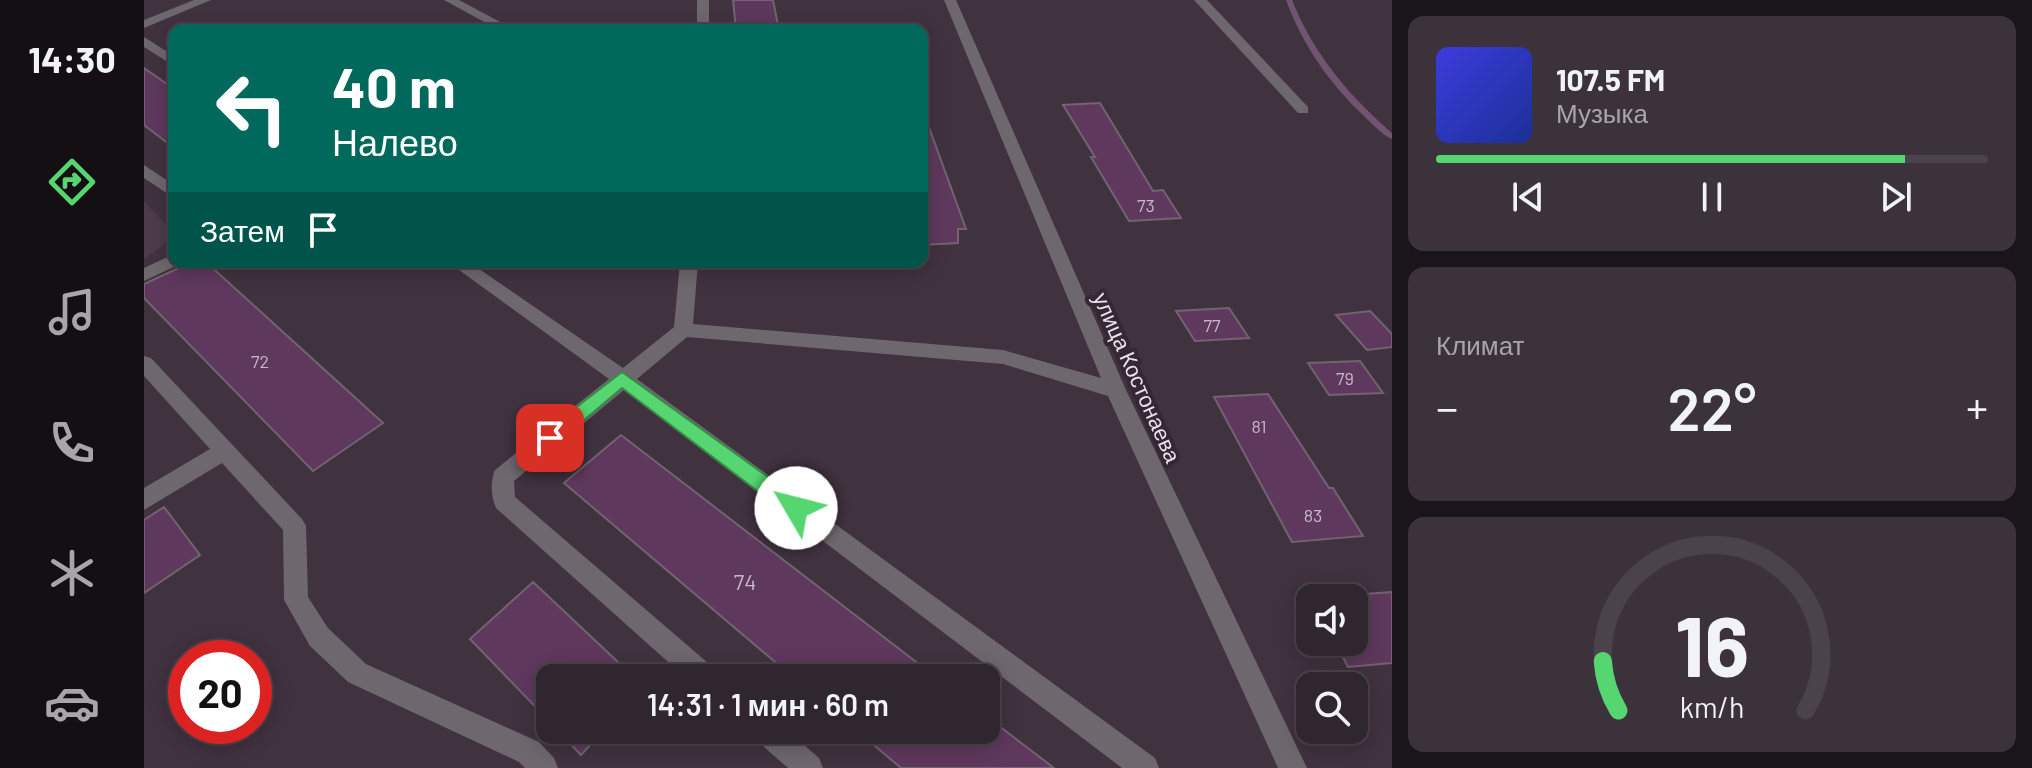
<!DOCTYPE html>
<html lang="ru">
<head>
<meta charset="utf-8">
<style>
  body { margin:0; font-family:Barlow,sans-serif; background:#3c323b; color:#f1f3f6; height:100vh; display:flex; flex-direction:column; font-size:30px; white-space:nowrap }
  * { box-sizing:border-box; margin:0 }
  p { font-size:26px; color:#a8a5aa }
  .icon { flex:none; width:44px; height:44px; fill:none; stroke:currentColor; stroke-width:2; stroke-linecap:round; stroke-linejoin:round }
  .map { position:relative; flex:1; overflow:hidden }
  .panel { display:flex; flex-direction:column; gap:16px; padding:16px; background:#1a151a; width:640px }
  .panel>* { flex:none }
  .top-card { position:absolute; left:24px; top:24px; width:760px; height:244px; border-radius:16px; box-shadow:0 4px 20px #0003,0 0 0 2px #4b434b; background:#00695c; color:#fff; overflow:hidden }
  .controls { position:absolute; left:1152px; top:584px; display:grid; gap:16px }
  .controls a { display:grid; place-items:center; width:72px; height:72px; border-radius:16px; background:#30262f; box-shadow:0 4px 20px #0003,0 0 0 2px #4b434b; font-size:40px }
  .speed { position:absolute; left:24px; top:640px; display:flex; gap:16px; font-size:40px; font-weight:700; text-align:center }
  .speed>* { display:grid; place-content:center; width:104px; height:104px; border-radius:50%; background:#30262f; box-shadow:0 4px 20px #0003,0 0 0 2px #4b434b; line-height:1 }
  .speed .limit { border:12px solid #d22; background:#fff; color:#111 }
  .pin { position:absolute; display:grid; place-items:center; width:68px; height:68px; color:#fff; margin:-34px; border-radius:16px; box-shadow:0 4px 12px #0006 }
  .me { position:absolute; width:88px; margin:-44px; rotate:307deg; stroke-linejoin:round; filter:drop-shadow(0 0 6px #0008) }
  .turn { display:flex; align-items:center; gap:28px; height:168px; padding:0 32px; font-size:36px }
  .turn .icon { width:104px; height:104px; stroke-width:2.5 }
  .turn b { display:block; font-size:56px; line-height:68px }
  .then { display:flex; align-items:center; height:76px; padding:0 32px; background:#0003; gap:16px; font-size:30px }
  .big { font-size:60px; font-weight:600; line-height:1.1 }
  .panel .card { flex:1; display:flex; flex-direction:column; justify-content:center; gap:12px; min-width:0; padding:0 28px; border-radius:16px; background:#3c323b }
  .panel .dial { align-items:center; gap:0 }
  .dial svg { height:208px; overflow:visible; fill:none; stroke:#4b434b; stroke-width:7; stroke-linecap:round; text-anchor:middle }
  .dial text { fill:#f1f3f6; stroke:none }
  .song { display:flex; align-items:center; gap:24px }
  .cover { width:96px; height:96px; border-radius:12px; background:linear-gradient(135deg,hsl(240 70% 55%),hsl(230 70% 35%)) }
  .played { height:8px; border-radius:4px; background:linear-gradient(90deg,#55d671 85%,#4b434b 85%) }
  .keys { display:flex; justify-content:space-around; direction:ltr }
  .heat { display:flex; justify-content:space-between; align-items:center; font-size:44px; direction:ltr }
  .trip { position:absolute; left:392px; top:664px; width:464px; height:80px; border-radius:16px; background:#30262f; box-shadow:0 4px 20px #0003,0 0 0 2px #4b434b; font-weight:600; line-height:80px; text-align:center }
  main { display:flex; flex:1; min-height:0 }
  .tabs { display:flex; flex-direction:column; width:144px; justify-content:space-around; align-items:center; background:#130f13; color:#a8a5aa }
  .tabs .icon { width:56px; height:56px }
  .tabs .selected { color:#55d671 }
  .tabs b { font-size:36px; color:#f1f3f6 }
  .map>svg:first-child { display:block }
  .built { fill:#4d3b4c }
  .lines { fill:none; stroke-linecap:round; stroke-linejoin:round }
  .stream { fill:#705570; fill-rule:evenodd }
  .building { fill:#5e385d; stroke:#726371; stroke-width:2 }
  .minor { fill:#6e676d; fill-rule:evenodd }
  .route { fill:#55d671; stroke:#378b49; stroke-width:2 }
  .labels { text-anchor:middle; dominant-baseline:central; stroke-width:8; stroke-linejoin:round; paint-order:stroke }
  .number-label { font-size:18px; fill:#c7b8c7 }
  .street-label { font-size:22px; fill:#eae2ea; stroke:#352834 }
  .near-number-label { font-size:22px; fill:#c7b8c7 }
</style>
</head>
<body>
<main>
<nav class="tabs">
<b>14:30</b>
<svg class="icon selected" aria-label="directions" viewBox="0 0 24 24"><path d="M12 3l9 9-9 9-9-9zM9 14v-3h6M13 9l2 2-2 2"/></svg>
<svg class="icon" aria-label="music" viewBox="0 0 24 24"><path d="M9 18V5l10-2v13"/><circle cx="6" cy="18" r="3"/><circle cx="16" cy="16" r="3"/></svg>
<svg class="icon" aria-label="phone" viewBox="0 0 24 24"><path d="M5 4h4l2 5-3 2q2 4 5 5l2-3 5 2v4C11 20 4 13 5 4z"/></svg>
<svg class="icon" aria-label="climate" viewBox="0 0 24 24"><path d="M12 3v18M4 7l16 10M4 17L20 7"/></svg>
<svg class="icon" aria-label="car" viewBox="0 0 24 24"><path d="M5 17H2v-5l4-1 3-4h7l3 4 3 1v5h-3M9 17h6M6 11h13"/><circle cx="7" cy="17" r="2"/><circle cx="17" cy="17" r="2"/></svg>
</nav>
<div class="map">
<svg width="1248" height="768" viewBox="0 0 1248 768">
  <rect width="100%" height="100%" fill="#40323f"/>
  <polygon class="built" points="0,201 27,230 26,240 0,259"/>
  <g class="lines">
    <path class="stream" d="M1142,0H1148C1169,53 1205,96 1248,133V139C1237,134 1228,124 1219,115C1185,83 1158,44 1142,0Z"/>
  </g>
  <g class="building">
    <polygon points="589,0 629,0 635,30 592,30"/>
    <polygon points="0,68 30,89 30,148 0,125"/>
    <polygon points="956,103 1009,191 1019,190 1037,218 985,221 947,157 951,157 919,105"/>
    <polygon points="778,119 782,119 822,229 814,229 814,243 778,245"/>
    <polygon points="40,262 62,262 239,423 169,471 0,298 0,284 37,267"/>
    <polygon points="1085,308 1105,338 1051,341 1032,311"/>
    <polygon points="1226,311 1248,334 1248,347 1223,350 1192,315"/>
    <polygon points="1216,361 1239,393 1185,395 1164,363"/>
    <polygon points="1124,394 1185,488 1189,488 1219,536 1148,542 1070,397"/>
    <polygon points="477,435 793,678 650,678 420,483"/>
    <polygon points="20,507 56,555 0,593 0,520"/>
    <polygon points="389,582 491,678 406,678 406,722 326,639"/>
    <polygon points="1248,592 1248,663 1204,667 1191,642 1210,642 1210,598 1167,598"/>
    <polygon points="842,716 910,768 757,768 712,730 842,730"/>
    <polygon points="413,730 460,730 437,755"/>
  </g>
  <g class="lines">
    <g class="minor">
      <polygon points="50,0 67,0 0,28 0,20"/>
      <polygon points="300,0 315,0 371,30 355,30"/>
      <rect x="553" y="0" width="12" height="30"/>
      <path d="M800,0H812L982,390L1163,768H1134L964,396L859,364L543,337L493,379L1011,758L1015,768H978L480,390L370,481L371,497L571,669L575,678H542L352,508C347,497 346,481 351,470L465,379L304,262H325L479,368L530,327L536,262H554L549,324L859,350L957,378Z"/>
      <polygon points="1050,0 1063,0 1164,107 1164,113 1154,113"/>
      <polygon points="0,37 30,56 30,66 0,47"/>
      <polygon points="0,165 30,185 30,198 0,178"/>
      <polygon points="30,254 30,262 37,262 36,264 0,281 0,268"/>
      <polygon points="0,356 7,358 158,519 162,526 164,597 184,628 222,664 395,742 410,758 414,768 381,768 375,762 204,682 166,646 140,600 139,530 78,463 0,510 0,488 66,449 0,376"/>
      <polygon points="608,730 643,730 675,758 679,768 644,768 612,740"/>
    </g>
  </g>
  <polygon class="route" points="478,372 659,502 663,508 659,515 652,517 645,515 478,388 413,443 400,443 397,438 400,432"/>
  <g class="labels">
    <g class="number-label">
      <text x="1002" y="205">73</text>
      <text x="1068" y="325">77</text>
      <text x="116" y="361">72</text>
      <text x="1201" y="378">79</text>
      <text x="1115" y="426">81</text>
      <text x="1169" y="515">83</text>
    </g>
    <g class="street-label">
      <text transform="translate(994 377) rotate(66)">улица Костонаева</text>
    </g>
    <g class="near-number-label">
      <text x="601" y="581">74</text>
    </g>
  </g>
</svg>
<div class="controls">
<a><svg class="icon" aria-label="sound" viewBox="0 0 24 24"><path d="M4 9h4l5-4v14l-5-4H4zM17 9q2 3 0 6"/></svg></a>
<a><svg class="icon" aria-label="search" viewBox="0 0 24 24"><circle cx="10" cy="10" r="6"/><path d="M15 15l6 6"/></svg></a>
</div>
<div class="speed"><div class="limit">20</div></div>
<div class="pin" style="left:406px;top:438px;background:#d93025"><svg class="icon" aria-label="arrive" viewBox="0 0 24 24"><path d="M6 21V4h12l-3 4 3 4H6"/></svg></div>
<svg class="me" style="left:652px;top:508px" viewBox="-20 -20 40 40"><circle r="19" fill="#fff"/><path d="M0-13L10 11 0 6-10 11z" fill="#55d671"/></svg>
<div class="trip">14:31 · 1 мин · 60 m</div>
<div class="top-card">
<div class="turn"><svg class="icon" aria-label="left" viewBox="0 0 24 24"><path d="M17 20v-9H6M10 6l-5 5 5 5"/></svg><div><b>40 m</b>Налево</div></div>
<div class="then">Затем<svg class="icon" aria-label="arrive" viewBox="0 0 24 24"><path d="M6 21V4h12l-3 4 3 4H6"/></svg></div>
</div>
</div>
<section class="panel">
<div class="card">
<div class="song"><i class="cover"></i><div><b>107.5 FM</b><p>Музыка</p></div></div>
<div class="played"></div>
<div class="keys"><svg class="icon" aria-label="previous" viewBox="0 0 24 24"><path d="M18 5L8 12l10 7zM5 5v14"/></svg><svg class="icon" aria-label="pause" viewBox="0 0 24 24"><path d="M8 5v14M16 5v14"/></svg><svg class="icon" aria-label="next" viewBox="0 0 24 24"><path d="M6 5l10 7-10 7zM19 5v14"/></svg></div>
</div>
<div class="card"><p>Климат</p>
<div class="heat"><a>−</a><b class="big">22°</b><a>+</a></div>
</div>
<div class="card dial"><svg viewBox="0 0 100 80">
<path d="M14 69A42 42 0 1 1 86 69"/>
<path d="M14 69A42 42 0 0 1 8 50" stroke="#55d671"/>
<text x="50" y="56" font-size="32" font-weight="700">16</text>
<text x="50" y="72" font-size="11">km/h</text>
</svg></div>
</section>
</main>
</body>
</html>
